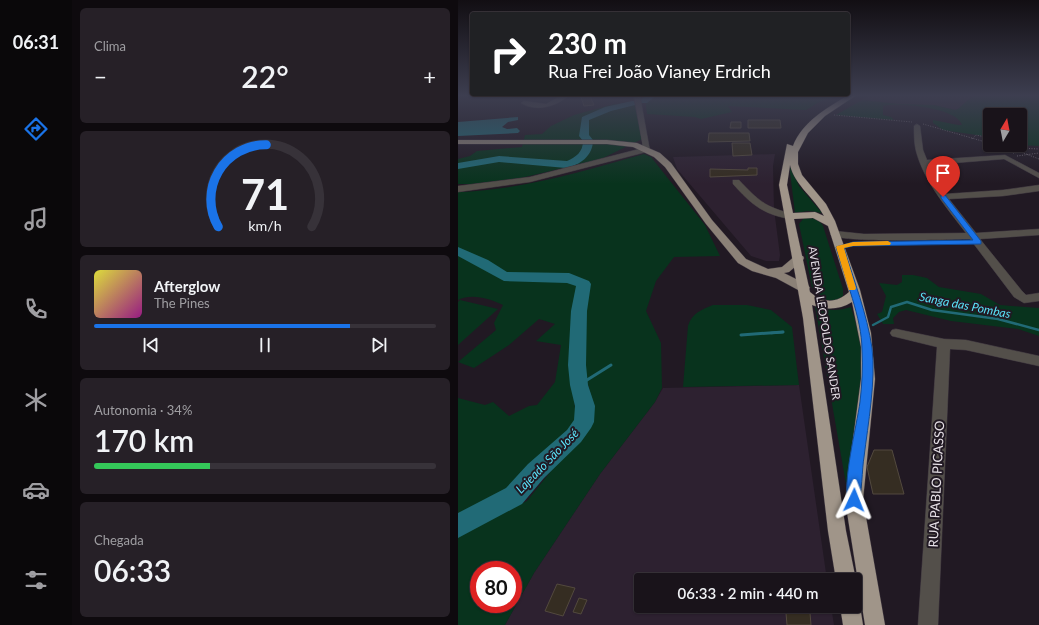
<!DOCTYPE html>
<html lang="pt">
<head>
<meta charset="utf-8">
<style>
  body { margin:0; font-family:Lato,sans-serif; background:#262027; color:#f1f3f6; height:100vh; display:flex; flex-direction:column; font-size:15px; white-space:nowrap }
  * { box-sizing:border-box; margin:0 }
  p { font-size:13px; color:#9f9ea2 }
  .icon { flex:none; width:22px; height:22px; fill:none; stroke:currentColor; stroke-width:2; stroke-linecap:round; stroke-linejoin:round }
  .map { position:relative; flex:1; overflow:hidden }
  .details { display:flex; flex-direction:column; gap:8px; padding:8px; background:#0e0a0e; width:386px }
  .details>* { flex:none }
  .top-card { position:absolute; left:12px; top:12px; width:380px; height:84px; border-radius:4px; box-shadow:0 1px 3px #0004,0 0 0 1px #373239; background:#202124; color:#fff; overflow:hidden }
  .needle { width:26px; rotate:10deg }
  .buttons { position:absolute; left:525px; top:108px; display:grid; gap:8px }
  .buttons a { display:grid; place-items:center; width:44px; height:44px; border-radius:4px; background:#19131a; box-shadow:0 1px 3px #0004,0 0 0 1px #373239; font-size:20px }
  .speed { position:absolute; left:12px; top:561px; display:flex; gap:8px; font-size:20px; font-weight:700; text-align:center }
  .speed>* { display:grid; place-content:center; width:52px; height:52px; border-radius:50%; background:#19131a; box-shadow:0 1px 3px #0004,0 0 0 1px #373239; line-height:1 }
  .speed .limit { border:6px solid #d22; background:#fff; color:#111 }
  .pin { position:absolute; display:grid; place-items:center; width:34px; height:34px; color:#fff; margin:-41px -17px; border-radius:50% 50% 50% 0; rotate:-45deg; box-shadow:0 0 4px #0007 }
  .pin .icon { rotate:45deg }
  .me { position:absolute; width:44px; margin:-22px; rotate:2deg; stroke-linejoin:round; filter:drop-shadow(0 0 3px #0008) }
  .turn { display:flex; align-items:center; gap:14px; height:84px; padding:0 12px; font-size:18px }
  .turn .icon { width:52px; height:52px; stroke-width:2.5 }
  .turn b { display:block; font-size:28px; line-height:34px }
  .big { font-size:30px; font-weight:600; line-height:1.1 }
  .details .widget { flex:1; display:flex; flex-direction:column; justify-content:center; gap:6px; min-width:0; padding:0 14px; border-radius:6px; background:#262027 }
  .details .dial { align-items:center; gap:0 }
  .dial svg { height:104px; overflow:visible; fill:none; stroke:#373239; stroke-width:7; stroke-linecap:round; text-anchor:middle }
  .dial text { fill:#f1f3f6; stroke:none }
  .song { display:flex; align-items:center; gap:12px }
  .cover { width:48px; height:48px; border-radius:6px; background:linear-gradient(135deg,hsl(60 70% 55%),hsl(310 70% 35%)) }
  .played { height:4px; border-radius:2px; background:linear-gradient(90deg,#1a73e8 75%,#373239 75%) }
  .keys { display:flex; justify-content:space-around; direction:ltr }
  .heat { display:flex; justify-content:space-between; align-items:center; font-size:22px; direction:ltr }
  .charge { height:6px; border-radius:3px; background:linear-gradient(90deg,#34c759 34%,#373239 0) }
  .trip { position:absolute; left:176px; top:573px; width:228px; height:40px; border-radius:4px; background:#19131a; box-shadow:0 1px 3px #0004,0 0 0 1px #373239; font-weight:600; line-height:40px; text-align:center }
  main { display:flex; flex:1; min-height:0 }
  .tabs { display:flex; flex-direction:column; width:72px; justify-content:space-around; align-items:center; background:#0a080a; color:#9f9ea2 }
  .tabs .icon { width:28px; height:28px }
  .tabs .current { color:#1a73e8 }
  .tabs b { font-size:18px; color:#f1f3f6 }
  .map>svg:first-child { display:block }
  .built { fill:#2d2130 }
  .green { fill:#08331d; fill-rule:evenodd }
  .water { fill:#216a76 }
  .lines { fill:none; stroke-linecap:round; stroke-linejoin:round }
  .stream-far2 { stroke:#216a76; stroke-width:1.5 }
  .stream-far1 { stroke:#216a76; stroke-width:2.5 }
  .stream { stroke:#216a76; stroke-width:3 }
  .river { fill:#216a76; fill-rule:evenodd }
  .building { fill:#352d22; stroke:#52493e }
  .minor-casing { stroke:#3d353e; stroke-width:1 }
  .major-casing { stroke:#3d353e; stroke-width:1 }
  .highway-casing { stroke:#3d353e; stroke-width:1 }
  .path { stroke:#726a73; stroke-width:1; stroke-dasharray:1 1.5; stroke-linecap:butt }
  .minor { fill:#534f4a; fill-rule:evenodd }
  .major { fill:#8b8177; fill-rule:evenodd }
  .highway { fill:#a09589; fill-rule:evenodd }
  .route { fill:#1a73e8; stroke:#114b97 }
  .slow { fill:#f59e0b }
  .labels { text-anchor:middle; dominant-baseline:central; stroke-width:4; stroke-linejoin:round; paint-order:stroke }
  .street-label { font-size:11px; fill:#e6e0e7; stroke:#211923 }
  .water-label { font-size:12px; font-style:italic; fill:#5ae2f9; stroke:#211923 }
  .near-street-label { font-size:13px; fill:#e6e0e7; stroke:#211923 }
</style>
</head>
<body>
<main>
<nav class="tabs">
<b>06:31</b>
<svg class="icon current" aria-label="directions" viewBox="0 0 24 24"><path d="M12 3l9 9-9 9-9-9zM9 14v-3h6M13 9l2 2-2 2"/></svg>
<svg class="icon" aria-label="music" viewBox="0 0 24 24"><path d="M9 18V5l10-2v13"/><circle cx="6" cy="18" r="3"/><circle cx="16" cy="16" r="3"/></svg>
<svg class="icon" aria-label="phone" viewBox="0 0 24 24"><path d="M5 4h4l2 5-3 2q2 4 5 5l2-3 5 2v4C11 20 4 13 5 4z"/></svg>
<svg class="icon" aria-label="climate" viewBox="0 0 24 24"><path d="M12 3v18M4 7l16 10M4 17L20 7"/></svg>
<svg class="icon" aria-label="car" viewBox="0 0 24 24"><path d="M5 17H2v-5l4-1 3-4h7l3 4 3 1v5h-3M9 17h6M6 11h13"/><circle cx="7" cy="17" r="2"/><circle cx="17" cy="17" r="2"/></svg>
<svg class="icon" aria-label="filters" viewBox="0 0 24 24"><path d="M4 7h16M4 17h16"/><circle cx="9" cy="7" r="2"/><circle cx="15" cy="17" r="2"/></svg>
</nav>
<section class="details">
<div class="widget"><p>Clima</p>
<div class="heat"><a>−</a><b class="big">22°</b><a>+</a></div>
</div>
<div class="widget dial"><svg viewBox="0 0 100 80">
<path d="M14 69A42 42 0 1 1 86 69"/>
<path d="M14 69A42 42 0 0 1 51 6" stroke="#1a73e8"/>
<text x="50" y="56" font-size="32" font-weight="700">71</text>
<text x="50" y="72" font-size="11">km/h</text>
</svg></div>
<div class="widget">
<div class="song"><i class="cover"></i><div><b>Afterglow</b><p>The Pines</p></div></div>
<div class="played"></div>
<div class="keys"><svg class="icon" aria-label="previous" viewBox="0 0 24 24"><path d="M18 5L8 12l10 7zM5 5v14"/></svg><svg class="icon" aria-label="pause" viewBox="0 0 24 24"><path d="M8 5v14M16 5v14"/></svg><svg class="icon" aria-label="next" viewBox="0 0 24 24"><path d="M6 5l10 7-10 7zM19 5v14"/></svg></div>
</div>
<div class="widget"><p>Autonomia · 34%</p><b class="big">170 km</b><div class="charge"></div></div>
<div class="widget"><p>Chegada</p><b class="big">06:33</b></div>
</section>
<div class="map">
<svg width="581" height="625" viewBox="0 0 581 625">
  <rect width="100%" height="100%" fill="#211923"/>
  <g class="built">
    <polygon points="410,96 517,96 510,100 500,109 497,110 476,105 440,104 404,100"/>
    <polygon points="317,154 315,166 316,209 322,255 321,261 308,261 293,256 219,169 215,157"/>
    <polygon points="341,385 369,580 183,580 183,606 373,606 376,625 47,625 76,573 142,474 197,402 205,388"/>
  </g>
  <g class="green">
    <polygon points="187,96 374,96 376,97 363,101 348,110 270,106 274,112 243,119 237,117 189,114"/>
    <path d="M517,96H581V146L562,145V115H532V137L485,130L475,123V120L500,125H504C500,108 440,102 425,106V115L433,117L436,120L378,115L404,100L440,104L476,105L497,110L500,109L510,100Z"/>
    <polygon points="167,103 177,104 184,139 143,159 63,178 14,184 0,184 0,159 12,156 19,151 64,147 67,135 84,134 93,126 116,115 156,104"/>
    <path d="M186,154L193,157L247,225L262,256L216,257L198,281L188,311L203,343L204,388L197,402L142,474L76,573L47,625H0V531L37,516L69,501L133,421V395L128,378L115,383L118,421L56,484L17,510L0,518V398L27,405L35,402L51,416L71,406L79,405L97,382L103,345L78,341L97,324L81,319L51,345L16,368L0,362L38,330L36,323L45,305C32,299 14,293 0,300V192C64,190 125,171 186,154ZM21,570H55V604H21Z"/>
    <polygon points="331,164 341,186 364,213 350,211 337,213"/>
    <path d="M346,218C354,218 360,217 365,226L385,289V296L380,300L373,301L366,299L354,287L341,224Z"/>
    <polygon points="444,275 455,275 469,278 481,287 523,294 542,305 581,308 581,336 560,329 493,321 448,310 441,312 435,318 436,324 425,324 419,314 424,312 428,296 421,283 439,285 444,282"/>
    <polygon points="2,300 40,309 0,345 0,302"/>
    <path d="M255,305H289L313,310L334,327L341,385L225,387L230,326C234,313 243,310 255,305Z"/>
    <path d="M357,306C370,311 380,311 393,307L403,340L404,385L388,484Z"/>
  </g>
  <polygon class="water" points="60,117 60,120 50,122 44,127 49,129 59,128 62,131 60,133 0,136 0,122"/>
  <g class="lines">
    <polyline class="stream-far2" points="150,109 151,107"/>
    <g class="stream-far1">
      <polyline points="415,325 430,317 433,307 449,302 474,310 540,319 581,330"/>
      <polyline points="313,333 325,332"/>
    </g>
    <g class="stream">
      <polyline points="283,335 325,332"/>
      <polyline points="121,385 153,365"/>
    </g>
    <g class="river">
      <polygon points="188,96 198,96 189,103 183,103 183,99"/>
      <path d="M174,101H177V105L153,111L131,120V135L135,140C135,156 122,165 108,168L41,162L0,169V163L41,156L109,161C118,157 125,152 125,141L121,136L124,117L147,107Z"/>
      <polygon points="0,247 30,260 49,272 111,273 131,281 133,284 129,311 128,365 130,385 137,406 136,422 133,428 123,442 86,478 64,504 0,538 0,513 48,488 70,464 109,430 116,420 117,406 112,385 110,365 113,311 118,286 109,283 46,281 0,256"/>
    </g>
  </g>
  <g class="building">
    <polygon points="132,96 136,105 126,106 123,97"/>
    <polygon points="290,120 322,120 323,128 290,128"/>
    <polygon points="273,122 283,122 283,128 272,128"/>
    <polygon points="251,133 291,133 292,141 250,142"/>
    <polygon points="274,143 292,143 294,155 275,156"/>
    <polygon points="290,168 299,168 299,175 252,177 252,169 290,170"/>
    <polygon points="416,450 434,450 446,494 415,494 409,467"/>
    <polygon points="99,584 117,588 105,616 87,611"/>
    <polygon points="121,598 129,600 123,614 115,612"/>
    <polygon points="328,613 352,613 353,625 329,625"/>
  </g>
  <g class="lines">
    <g class="minor-casing">
      <g id="minor">
        <path d="M103,96H110C98,107 77,112 63,103L66,101L88,104Z"/>
        <polygon points="176,96 182,96 192,151 72,182 0,192 0,186 72,177 185,148"/>
        <path d="M459,124L462,126L465,150L469,160L547,155L581,173V178L546,159L471,165L479,184L487,194L545,190L581,185V191L545,196L491,199L518,233L581,229V235L522,239L564,291L568,295L581,293V301L566,303L556,297L512,239C493,239 381,244 372,234L377,231L406,234L508,233C488,207 466,181 458,151C456,143 456,134 456,126Z"/>
        <path d="M275,180H281C301,201 307,207 335,214L337,216L332,219C304,214 293,204 275,184Z"/>
        <polygon points="438,329 486,339 508,340 581,356 581,366 508,350 492,349 480,625 460,625 479,347 434,336 432,333 434,330"/>
      </g>
    </g>
    <g class="major-casing">
      <polygon id="major" points="0,140 149,140 179,143 202,153 213,163 254,220 288,259 310,269 324,267 337,256 345,256 346,258 345,260 331,272 326,273 350,285 352,288 346,292 342,291 318,278 294,271 280,263 248,224 207,167 196,157 175,147 149,144 0,144"/>
    </g>
    <g class="highway-casing">
      <g id="highway">
        <path d="M389,96H397L367,116L350,133L340,152V164L344,175L368,204L377,221L402,290L413,333L417,379L405,500L427,625H407L387,500L403,379V347L394,302C381,310 368,310 354,305L388,531L398,580L397,582V580H378L370,531L345,318L321,185L329,144L335,146C344,122 369,108 389,96ZM332,165C337,186 357,198 366,216L357,212L335,213L329,185ZM355,218L370,226L391,292C378,304 365,303 352,292L336,219Z"/>
        <polygon points="397,598 402,606 405,625 385,625 382,606 397,606"/>
      </g>
    </g>
    <g class="path">
      <polyline points="376,115 454,122"/>
      <polyline points="465,124 524,141 540,151"/>
      <polyline points="514,139 518,135 532,138"/>
      <polyline points="549,145 558,148 581,149"/>
      <polyline points="534,147 550,147"/>
      <polyline points="561,148 563,152 581,159"/>
      <polyline points="555,153 563,152"/>
      <polyline points="559,156 581,153"/>
    </g>
    <use href="#minor" class="minor"/>
    <use href="#major" class="major"/>
    <use href="#highway" class="highway"/>
  </g>
  <linearGradient id="sky" x2="0" y2="1"><stop stop-color="#120e13"/><stop offset="0.52" stop-color="#3d3e50"/><stop offset="1" stop-color="#3d3e50" stop-opacity="0"/></linearGradient>
  <rect width="581" height="184" fill="url(#sky)"/>
  <path class="route" d="M483,195H487L523,241V244L395,246L386,248C396,281 409,314 414,348C418,380 410,424 406,457C404,468 404,496 400,504L396,506L391,504C383,486 399,425 402,402C404,385 405,367 404,350C404,318 387,279 378,247L395,242L515,240L483,198Z"/>
  <polygon class="slow" points="430,241 433,243 432,245 395,246 386,248 398,288 397,290 391,290 378,247 379,246 395,242"/>
  <g class="labels">
    <g class="street-label">
      <text transform="translate(367 323) rotate(81)">AVENIDA LEOPOLDO SANDER</text>
    </g>
    <g class="water-label">
      <text transform="translate(507 305) rotate(11)">Sanga das Pombas</text>
      <text transform="translate(89 461) rotate(-46)">Lajeado São José</text>
    </g>
    <g class="near-street-label">
      <text transform="translate(478 484) rotate(-87)">RUA PABLO PICASSO</text>
    </g>
  </g>
</svg>
<div class="buttons">
<a><svg class="needle" viewBox="-14 -14 28 28"><path d="M0-13l5 13h-10z" fill="#e53935"/><path d="M0 13l5-13h-10z" fill="#9f9ea2"/></svg></a>
</div>
<div class="speed"><div class="limit">80</div></div>
<div class="pin" style="left:485px;top:197px;background:#d93025"><svg class="icon" aria-label="arrive" viewBox="0 0 24 24"><path d="M6 21V4h12l-3 4 3 4H6"/></svg></div>
<svg class="me" style="left:396px;top:500px" viewBox="-20 -20 40 40"><path d="M0-17L14 15 0 8-14 15z" fill="#1a73e8" stroke="#fff" stroke-width="4"/></svg>
<div class="trip">06:33 · 2 min · 440 m</div>
<div class="top-card">
<div class="turn"><svg class="icon" aria-label="right" viewBox="0 0 24 24"><path d="M7 20v-9h11M14 6l5 5-5 5"/></svg><div><b>230 m</b>Rua Frei João Vianey Erdrich</div></div>
</div>
</div>
</main>
</body>
</html>
